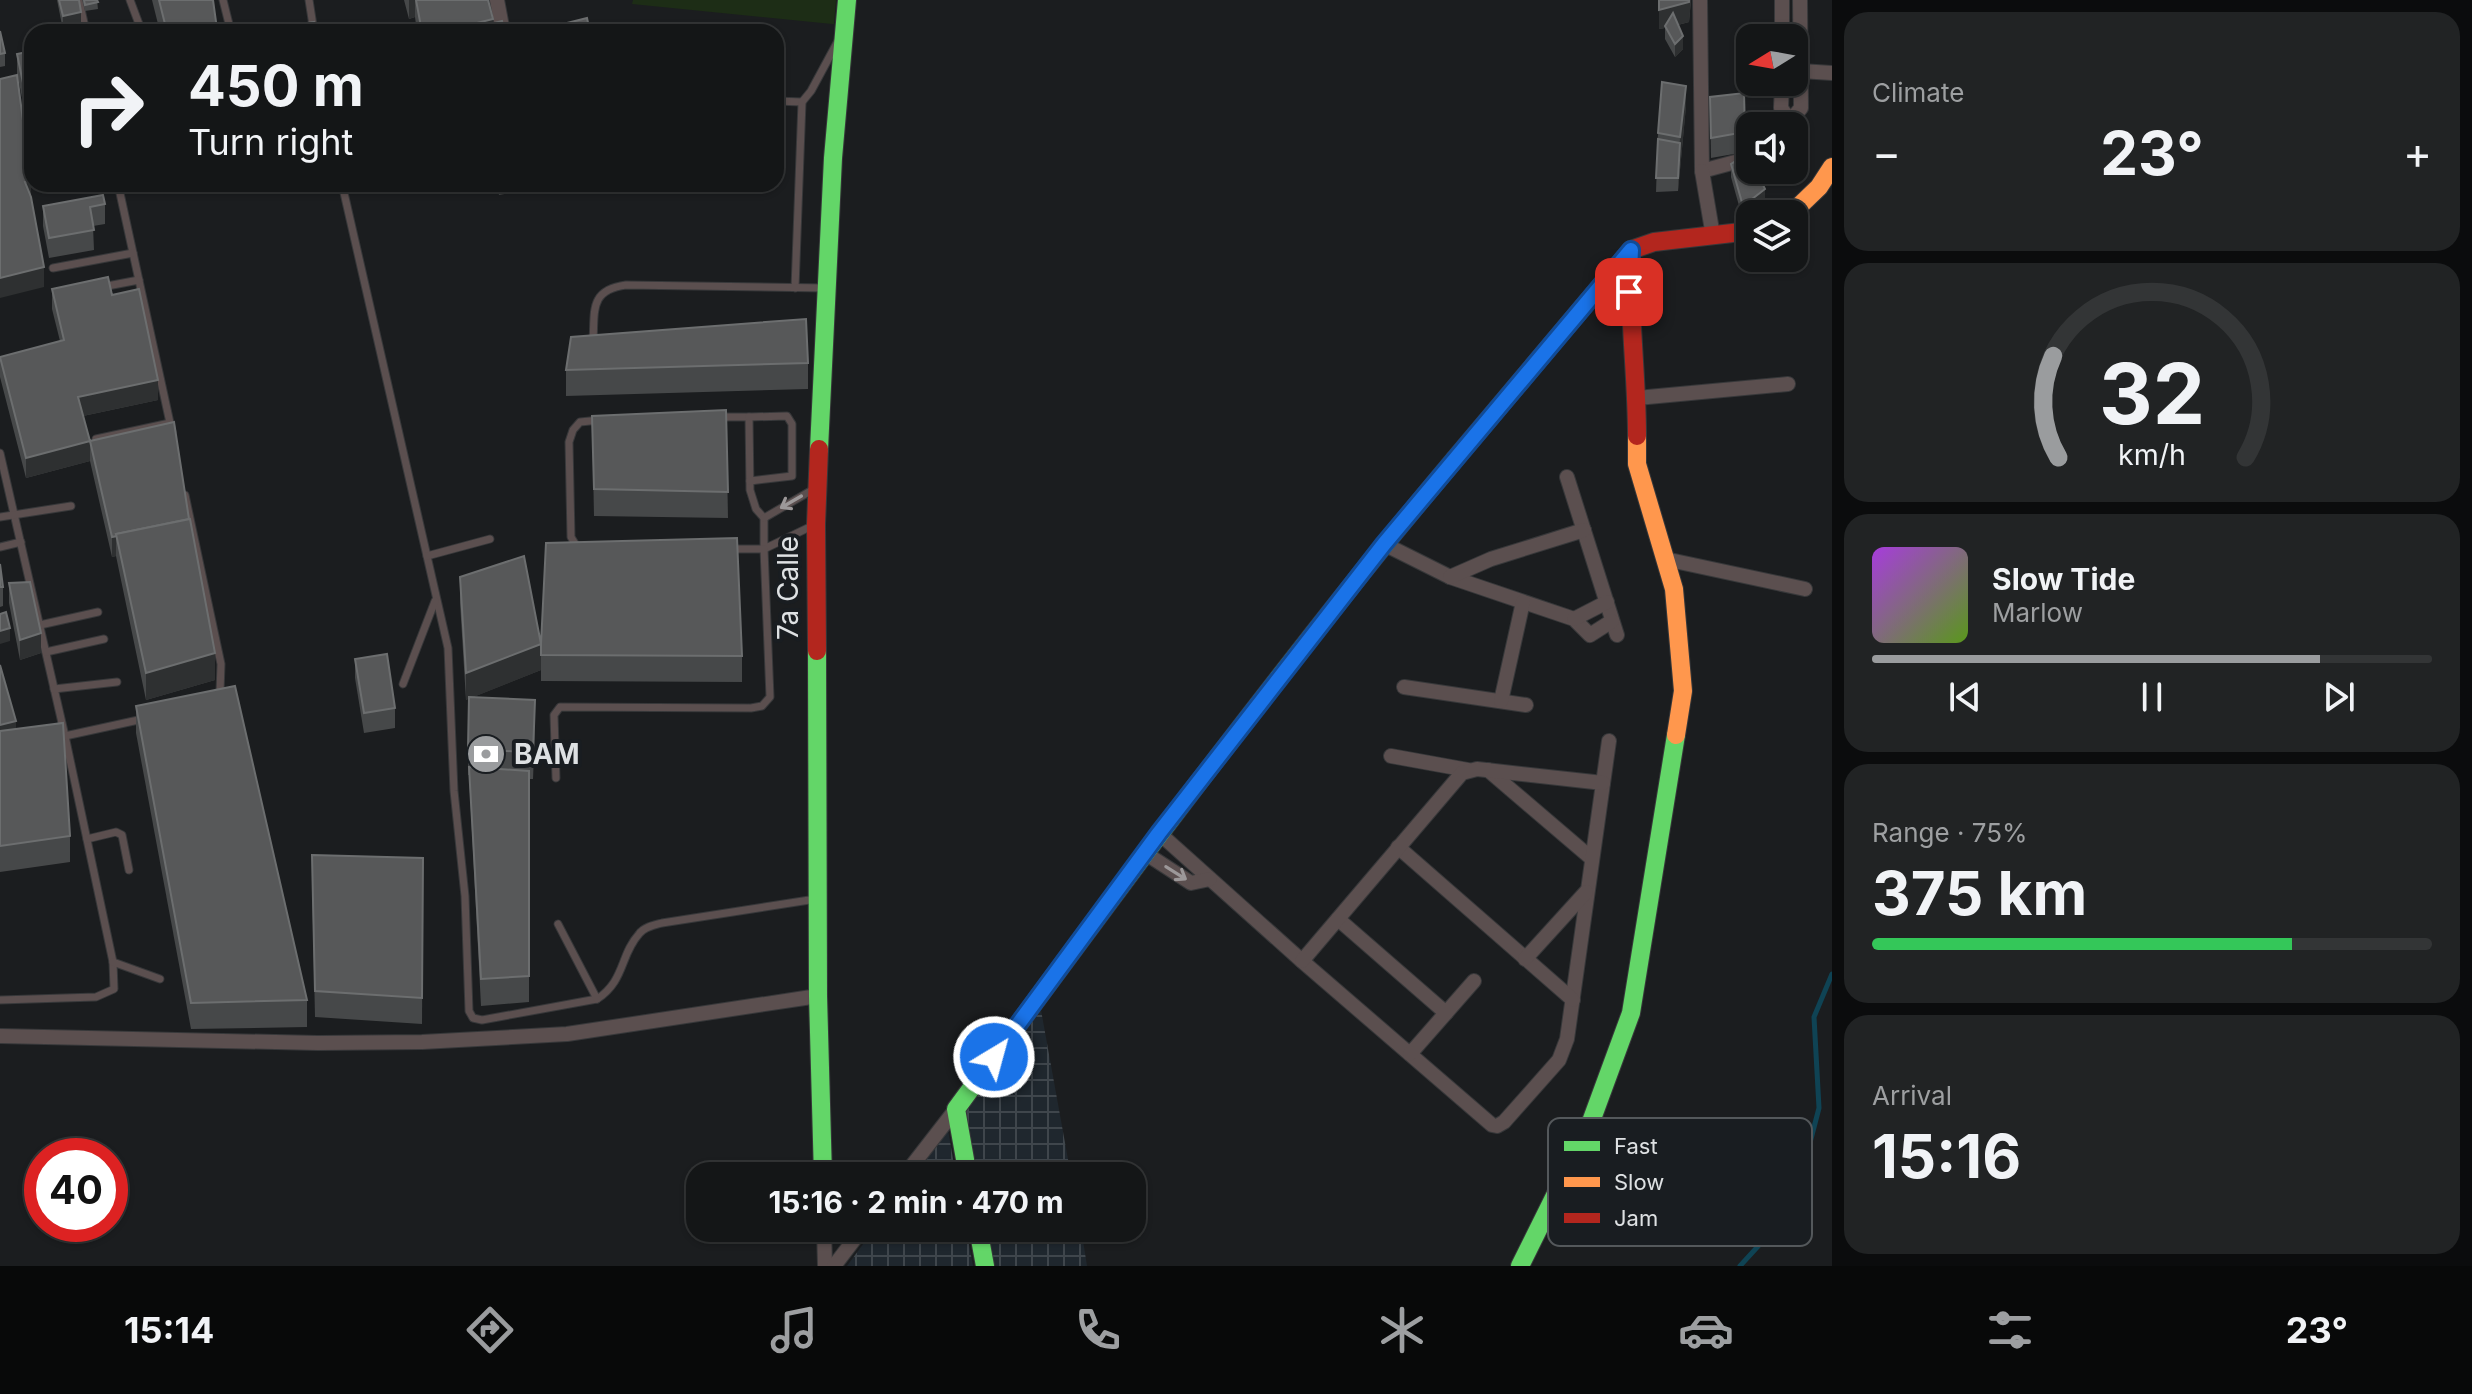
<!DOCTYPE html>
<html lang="en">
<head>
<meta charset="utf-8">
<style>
  body { margin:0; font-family:Inter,sans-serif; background:#212324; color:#f1f3f6; height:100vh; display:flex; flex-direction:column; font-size:30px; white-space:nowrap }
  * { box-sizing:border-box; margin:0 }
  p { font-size:26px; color:#9d9fa1 }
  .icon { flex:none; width:44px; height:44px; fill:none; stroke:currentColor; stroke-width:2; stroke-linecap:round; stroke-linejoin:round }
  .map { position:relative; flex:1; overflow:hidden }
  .side { display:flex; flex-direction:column; gap:12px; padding:12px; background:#0b0c0d; width:640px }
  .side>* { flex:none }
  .hud { position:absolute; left:24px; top:24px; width:760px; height:168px; border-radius:24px; box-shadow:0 2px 6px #0004,0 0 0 2px #333536; background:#141617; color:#f1f3f6; overflow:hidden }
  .needle { width:52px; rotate:259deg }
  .tools { position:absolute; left:1736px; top:24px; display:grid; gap:16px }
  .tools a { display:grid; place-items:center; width:72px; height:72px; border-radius:16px; background:#141617; box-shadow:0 2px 6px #0004,0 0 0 2px #333536; font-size:40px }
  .speed { position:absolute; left:24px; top:1138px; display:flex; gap:16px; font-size:40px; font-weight:700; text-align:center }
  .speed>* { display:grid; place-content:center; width:104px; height:104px; border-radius:50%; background:#141617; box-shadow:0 2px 6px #0004,0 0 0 2px #333536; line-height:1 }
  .speed .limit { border:12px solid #d22; background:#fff; color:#111 }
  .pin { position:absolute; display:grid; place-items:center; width:68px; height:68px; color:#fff; margin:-34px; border-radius:16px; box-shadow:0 4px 12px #0006 }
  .me { position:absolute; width:88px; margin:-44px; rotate:37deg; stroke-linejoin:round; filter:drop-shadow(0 0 6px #0008) }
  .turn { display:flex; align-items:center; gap:28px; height:168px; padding:0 32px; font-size:36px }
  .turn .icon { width:104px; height:104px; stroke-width:2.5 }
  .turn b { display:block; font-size:56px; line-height:68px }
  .big { font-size:60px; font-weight:700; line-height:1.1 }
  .side .tile { flex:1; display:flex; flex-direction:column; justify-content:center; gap:12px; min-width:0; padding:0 28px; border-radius:24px; background:#212324 }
  .side .dial { align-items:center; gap:0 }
  .dial svg { height:208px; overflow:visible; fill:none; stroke:#333536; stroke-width:7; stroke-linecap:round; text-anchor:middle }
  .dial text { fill:#f1f3f6; stroke:none }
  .song { display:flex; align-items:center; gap:24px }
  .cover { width:96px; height:96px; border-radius:12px; background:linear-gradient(135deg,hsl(280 70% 55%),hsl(90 70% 35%)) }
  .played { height:8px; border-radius:4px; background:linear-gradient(90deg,#9a9c9e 80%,#333536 80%) }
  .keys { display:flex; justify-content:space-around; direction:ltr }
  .heat { display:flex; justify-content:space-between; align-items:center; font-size:44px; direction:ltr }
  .charge { height:12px; border-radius:6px; background:linear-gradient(90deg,#34c759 75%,#333536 0) }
  .trip { position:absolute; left:686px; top:1162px; width:460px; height:80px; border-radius:24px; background:#141617; box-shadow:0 2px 6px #0004,0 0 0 2px #333536; font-weight:700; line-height:80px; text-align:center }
  .menu { display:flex; height:128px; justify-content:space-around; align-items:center; background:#080909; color:#9d9fa1 }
  .menu .icon { width:56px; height:56px }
  .menu .active { color:#9a9c9e }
  .menu b { font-size:36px; color:#f1f3f6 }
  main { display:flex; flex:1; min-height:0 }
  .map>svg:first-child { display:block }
  .industrial { fill:url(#industrial-grid) }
  .pitch { fill:#1d2d16 }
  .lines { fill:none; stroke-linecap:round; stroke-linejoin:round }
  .stream { stroke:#0f4354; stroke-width:5 }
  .lane-casing { stroke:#37383a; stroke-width:9 }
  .street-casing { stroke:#37383a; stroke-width:16 }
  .fast-casing { stroke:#37383a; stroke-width:20 }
  .slow-casing { stroke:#37383a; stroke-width:20 }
  .jam-casing { stroke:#37383a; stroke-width:20 }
  .lane { stroke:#5b4f4f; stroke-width:7 }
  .street { stroke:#5b4f4f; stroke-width:14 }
  .fast { stroke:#63d668; stroke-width:18 }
  .slow { stroke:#ff974d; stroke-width:18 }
  .jam { stroke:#b3261e; stroke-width:18 }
  .wall { fill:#464849 }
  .shaded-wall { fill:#2e3031 }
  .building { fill:#575859; stroke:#6c6e6f; stroke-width:2 }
  .oneway { stroke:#9c9899 }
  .route-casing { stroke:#114b97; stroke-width:20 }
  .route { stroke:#1a73e8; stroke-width:14 }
  .labels { text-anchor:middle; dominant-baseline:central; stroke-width:8; stroke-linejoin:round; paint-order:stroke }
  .street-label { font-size:28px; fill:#dee1e3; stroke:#191d21 }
  .poi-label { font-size:28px; font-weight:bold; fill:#dee1e3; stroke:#191d21; text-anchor:start }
  .key { fill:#191d21; stroke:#54585b; stroke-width:2 }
  .key-label { font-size:22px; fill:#dee1e3 }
</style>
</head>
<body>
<main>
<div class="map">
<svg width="1832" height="1266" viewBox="0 0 1832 1266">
  <defs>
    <pattern id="industrial-grid" width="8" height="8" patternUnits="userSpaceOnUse" patternTransform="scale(2)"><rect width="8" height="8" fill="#1f272e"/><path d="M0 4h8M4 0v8" fill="none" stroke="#3f464c"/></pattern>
  </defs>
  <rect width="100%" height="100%" fill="#1b1d1f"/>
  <g class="industrial">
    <polygon points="1039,999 1071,1176 973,1176 961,1110"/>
    <polygon points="948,1130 956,1176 914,1176"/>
    <polygon points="875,1228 966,1228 973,1266 847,1266"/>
    <polygon points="982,1228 1081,1228 1087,1266 989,1266"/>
  </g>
  <polygon class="pitch" points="633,0 836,0 834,24 832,24 632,4"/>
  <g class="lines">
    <polyline class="stream" points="1740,1266 1793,1208 1819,1108 1814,1017 1832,974"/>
    <g class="lane-casing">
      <g id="lane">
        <polyline points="79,0 86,32"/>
        <polyline points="130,0 142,32"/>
        <polyline points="223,0 231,32"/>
        <polyline points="309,0 314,32"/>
        <polyline points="776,101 802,102"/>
        <polyline points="32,106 24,112 32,162"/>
        <polyline points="118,184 172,432"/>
        <path d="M342,184L448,648L454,791L465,896L469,1011L473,1018L482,1020L597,999C625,981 620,955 639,934C644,927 654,925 662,923L816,899"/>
        <polyline points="53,268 133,253"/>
        <polyline points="102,287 139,280"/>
        <polyline points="795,288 802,102 811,91 838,41"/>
        <path d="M593,341C595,311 589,290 626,285L825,288"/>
        <polyline points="717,417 749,417 750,490 756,509 764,518 764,549 814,525"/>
        <polyline points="749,417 787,416 792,424 792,476 750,481"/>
        <polyline points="96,439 170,423"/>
        <polyline points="0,453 65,736 113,962 114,989 96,997 0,1000"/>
        <polyline points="185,495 221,664 220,692 214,696"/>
        <polyline points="0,517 71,506"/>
        <polyline points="764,518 814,489"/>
        <polyline points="0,547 21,542"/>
        <polyline points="577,547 571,537 569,442 573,430 580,422 600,420"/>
        <polyline points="427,556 490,539"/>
        <polyline points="40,625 98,612"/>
        <polyline points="46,652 104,639"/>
        <polyline points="403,684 435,601"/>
        <polyline points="54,689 117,682"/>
        <polyline points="65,736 143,719"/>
        <polyline points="556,778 554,715 560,707 751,708 762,706 770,697 764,549 730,549"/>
        <polyline points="87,839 116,832 122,835 129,870"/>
        <polyline points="558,924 597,999"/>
        <polyline points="113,962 160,979"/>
      </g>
    </g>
    <g class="street-casing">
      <g id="street">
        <polyline points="497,0 503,32"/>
        <polyline points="1700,0 1702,171 1750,158"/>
        <polyline points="1782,38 1782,0"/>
        <polyline points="1801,71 1832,73"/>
        <polyline points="1782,82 1781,108 1790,121"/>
        <polyline points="1786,126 1801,108 1800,0"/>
        <polyline points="1702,171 1713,236"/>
        <polyline points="1637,398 1788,384"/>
        <polyline points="1567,477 1617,635"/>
        <polyline points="1384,544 1450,577 1574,619 1590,635 1612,621"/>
        <polyline points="1665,559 1805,589"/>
        <polyline points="1450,577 1491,559 1584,530"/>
        <polyline points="1574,619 1607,602"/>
        <polyline points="1404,687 1526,705"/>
        <polyline points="1501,701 1523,602"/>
        <polyline points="1391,756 1468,770"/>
        <polyline points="1488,770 1591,858"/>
        <polyline points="1159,833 1302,961 1492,1125 1497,1126 1504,1122 1559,1060 1567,1039 1609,741"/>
        <polyline points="1398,847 1573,1000"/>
        <polyline points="1145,853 1191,883 1210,879"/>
        <polyline points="1338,919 1446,1013"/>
        <polyline points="1525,959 1586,892"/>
        <polyline points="1302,961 1462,773 1477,769 1603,783"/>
        <polyline points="0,1036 318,1043 422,1042 567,1034 818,996"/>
        <polyline points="1410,1054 1474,981"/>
        <polyline points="904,1176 956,1109"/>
        <polyline points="824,1228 825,1266"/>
        <polyline points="834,1266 863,1228"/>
      </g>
    </g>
    <g class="fast-casing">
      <g id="fast">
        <polyline points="819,449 833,158 847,0"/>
        <polyline points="817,651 818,996 823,1176"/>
        <path d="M968,1176L956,1109C1118,889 1279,669 1455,459"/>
        <polyline points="978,1228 985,1266"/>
        <polyline points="1520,1266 1589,1127 1631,1013 1676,735"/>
      </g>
    </g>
    <g class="slow-casing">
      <g id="slow">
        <polyline points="1791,214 1819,187 1832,167"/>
        <polyline points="1637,436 1637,464 1674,589 1683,691 1676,735"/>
      </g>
    </g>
    <g class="jam-casing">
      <g id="jam">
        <path d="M1631,250C1628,312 1637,374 1637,436"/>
        <polyline points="1455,459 1631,250 1654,242 1750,231"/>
        <polyline points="817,651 816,524 819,449"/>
      </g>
    </g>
    <use href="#lane" class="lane"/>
    <use href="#street" class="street"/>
    <use href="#fast" class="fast"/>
    <use href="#slow" class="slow"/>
    <use href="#jam" class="jam"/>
  </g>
  <g class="wall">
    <polygon points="57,0 79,0 81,26 63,30"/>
    <polygon points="82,0 97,0 98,9 85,11"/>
    <polygon points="152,0 213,0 217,32 160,32"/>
    <polygon points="404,0 488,0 493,24 504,32 417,32 415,17 409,19"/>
    <polygon points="1659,0 1691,0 1689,22 1678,25 1683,49 1675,57 1665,39 1665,28 1659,29"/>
    <polygon points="0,31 5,53 5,66 0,67"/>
    <polygon points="32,51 32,101 23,103 18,77 31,198 44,287 1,79 17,75 17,54"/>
    <polygon points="1744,93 1745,152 1711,158 1710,97"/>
    <polygon points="1686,106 1678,191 1656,192 1658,133"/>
    <polygon points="1731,164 1765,202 1743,220 1731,177"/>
    <polygon points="497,184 532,184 532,189 499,195"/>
    <polygon points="105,204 105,224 93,226 94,250 49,258 43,226 43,206"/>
    <polygon points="52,289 112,295 158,400 83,416 90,441 215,680 146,700 116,556 112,557 90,461 26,478 0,377 0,357 60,341 52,309"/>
    <polygon points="808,363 808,389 566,396 566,370"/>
    <polygon points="726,410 728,518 594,516 592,416"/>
    <polygon points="0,564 3,587 3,606 0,607"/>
    <polygon points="460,577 541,644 742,656 742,682 541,681 541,670 473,697 535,726 533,779 529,779 529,1002 481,1006 469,775 468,775 469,698 466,700 460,603"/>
    <polygon points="9,583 41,653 20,660 9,603"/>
    <polygon points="355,659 395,708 395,728 364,733 355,678"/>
    <polygon points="0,665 16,729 70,836 70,862 0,872"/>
    <polygon points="136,706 307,1000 307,1027 191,1029 136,733"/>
    <polygon points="423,858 422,1024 315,1017 312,881"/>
  </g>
  <g class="shaded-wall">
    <polygon points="409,0 415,0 415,17 409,19"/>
    <polygon points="1691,0 1689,22 1666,28 1665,26 1665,28 1659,29 1659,10"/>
    <polygon points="81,12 81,26 63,30 63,16"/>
    <polygon points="493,19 493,32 441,32"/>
    <polygon points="1683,36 1683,49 1675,57 1675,44"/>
    <polygon points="32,81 32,101 23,103 23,83"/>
    <polygon points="1686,86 1686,106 1678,191 1680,137"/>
    <polygon points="31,181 31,200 25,182"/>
    <polygon points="1765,189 1765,202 1743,220 1743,206"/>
    <polygon points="44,267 44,287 0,298 0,278"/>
    <polygon points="158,380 158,400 78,417 78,397"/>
    <polygon points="90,441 90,461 26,478 26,458"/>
    <polygon points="116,536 116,556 112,557 112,537"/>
    <polygon points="10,628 10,641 0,644 0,631"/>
    <polygon points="41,633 41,653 20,660 20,640"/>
    <polygon points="541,644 541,670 466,700 466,673"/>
    <polygon points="215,653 215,680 146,700 146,673"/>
    <polygon points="535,700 535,726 533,779 533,753"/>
    <polygon points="16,721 16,747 0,751 0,725"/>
  </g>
  <g class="building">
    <polygon points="59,0 79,0 81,12 63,16"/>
    <polygon points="84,0 97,0 98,2 85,5"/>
    <polygon points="159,0 213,0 217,29 200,32 167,32"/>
    <polygon points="416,0 488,0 493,19 441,32 422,32"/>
    <polygon points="1659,0 1689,0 1689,2 1659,10"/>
    <polygon points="1673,13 1683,36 1675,44 1665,26"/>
    <polygon points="587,18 590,32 561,32 559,25"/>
    <polygon points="502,21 504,32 460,32"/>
    <polygon points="314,22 315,32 250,32"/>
    <polygon points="266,24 267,29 256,31 255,26"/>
    <polygon points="0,31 5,53 0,54"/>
    <polygon points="32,51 32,81 23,83 17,54"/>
    <polygon points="17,75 31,181 25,182 31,197 44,267 0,278 0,79"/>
    <polygon points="1662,82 1686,86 1680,137 1658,133"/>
    <polygon points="1744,93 1745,132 1711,138 1710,97"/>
    <polygon points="1658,139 1680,143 1678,178 1656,178"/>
    <polygon points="1749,153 1750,156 1750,170 1756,170 1765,189 1743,206 1731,164"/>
    <polygon points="103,195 105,204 90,207 94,230 49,238 43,206"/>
    <polygon points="108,277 112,295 139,289 158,380 78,397 90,441 174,422 189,519 116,534 117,536 112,537 90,441 26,458 0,357 64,340 52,289"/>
    <polygon points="806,319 808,363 566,370 571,337"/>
    <polygon points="726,410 728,492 594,489 592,416"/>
    <polygon points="190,519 215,653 146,673 116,534"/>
    <polygon points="737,538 742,656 541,655 541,644 466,673 460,577 524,556 541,644 546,543"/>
    <polygon points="0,564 3,587 0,587"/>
    <polygon points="30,582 41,633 20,640 9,583"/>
    <polygon points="6,612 10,628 0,631 0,614"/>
    <polygon points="387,654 395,708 364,713 355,659"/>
    <polygon points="0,665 16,721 0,725"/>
    <polygon points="235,686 307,1000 191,1003 136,706"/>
    <polygon points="469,697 535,700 533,753 468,748"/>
    <polygon points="63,723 70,836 0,846 0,731"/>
    <polygon points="469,767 529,771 529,976 481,979"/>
    <polygon points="312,855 423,858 422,998 315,991"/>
  </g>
  <defs><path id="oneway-shaft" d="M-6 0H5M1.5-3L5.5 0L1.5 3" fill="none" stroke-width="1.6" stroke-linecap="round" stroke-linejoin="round" transform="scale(2)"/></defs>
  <g class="oneway">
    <use href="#oneway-shaft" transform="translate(791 502) rotate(150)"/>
    <use href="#oneway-shaft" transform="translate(1176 873) rotate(32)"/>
  </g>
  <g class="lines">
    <g class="route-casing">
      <polyline id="route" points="994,1057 1159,833 1384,544 1631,250 1629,292"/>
    </g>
    <use href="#route" class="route"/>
  </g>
  <defs>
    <g id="bank-disc" transform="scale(2)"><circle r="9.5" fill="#9a9c9e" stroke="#191d21"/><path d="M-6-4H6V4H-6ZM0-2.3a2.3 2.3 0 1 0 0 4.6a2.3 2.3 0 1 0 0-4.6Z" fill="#fff"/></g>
  </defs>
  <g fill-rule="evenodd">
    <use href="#bank-disc" x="486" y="754"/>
  </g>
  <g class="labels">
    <g class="street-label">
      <text transform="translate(788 588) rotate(-90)">7a Calle</text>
    </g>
    <g class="poi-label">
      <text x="514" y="754">BAM</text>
    </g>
  </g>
  <rect x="1548" y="1118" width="264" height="128" rx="12" class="key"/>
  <rect x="1564" y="1141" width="36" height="10" fill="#63d668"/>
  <rect x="1564" y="1177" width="36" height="10" fill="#ff974d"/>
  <rect x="1564" y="1213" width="36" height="10" fill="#b3261e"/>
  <g class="key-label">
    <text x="1614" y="1154">Fast</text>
    <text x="1614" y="1190">Slow</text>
    <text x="1614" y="1226">Jam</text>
  </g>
</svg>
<div class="tools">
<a><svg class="needle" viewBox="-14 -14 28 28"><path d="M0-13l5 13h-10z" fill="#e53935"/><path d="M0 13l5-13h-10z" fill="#9d9fa1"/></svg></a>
<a><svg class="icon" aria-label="sound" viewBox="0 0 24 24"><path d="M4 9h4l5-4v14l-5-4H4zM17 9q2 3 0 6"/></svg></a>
<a><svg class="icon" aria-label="layers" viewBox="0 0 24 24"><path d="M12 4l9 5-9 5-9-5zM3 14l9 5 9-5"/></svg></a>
</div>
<div class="speed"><div class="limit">40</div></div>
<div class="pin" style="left:1629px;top:292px;background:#d93025"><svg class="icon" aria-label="arrive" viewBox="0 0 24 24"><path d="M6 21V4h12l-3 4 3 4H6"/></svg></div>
<svg class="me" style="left:994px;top:1057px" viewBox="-20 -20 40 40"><circle r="17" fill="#1a73e8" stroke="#fff" stroke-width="3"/><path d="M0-11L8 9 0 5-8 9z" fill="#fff"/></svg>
<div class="trip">15:16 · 2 min · 470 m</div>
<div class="hud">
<div class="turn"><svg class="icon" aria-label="right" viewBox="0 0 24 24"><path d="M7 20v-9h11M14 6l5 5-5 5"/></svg><div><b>450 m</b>Turn right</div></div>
</div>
</div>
<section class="side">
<div class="tile"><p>Climate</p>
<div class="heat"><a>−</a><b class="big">23°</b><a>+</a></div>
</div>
<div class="tile dial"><svg viewBox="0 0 100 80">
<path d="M14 69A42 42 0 1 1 86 69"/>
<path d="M14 69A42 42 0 0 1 12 30" stroke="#9a9c9e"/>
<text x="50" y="56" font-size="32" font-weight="700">32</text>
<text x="50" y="72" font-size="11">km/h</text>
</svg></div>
<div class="tile">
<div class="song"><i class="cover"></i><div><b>Slow Tide</b><p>Marlow</p></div></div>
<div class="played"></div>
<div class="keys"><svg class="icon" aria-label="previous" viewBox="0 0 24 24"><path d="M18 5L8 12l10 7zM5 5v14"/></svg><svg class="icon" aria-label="pause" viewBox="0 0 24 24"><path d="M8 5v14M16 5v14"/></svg><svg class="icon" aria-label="next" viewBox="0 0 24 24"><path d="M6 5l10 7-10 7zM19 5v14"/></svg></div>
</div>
<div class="tile"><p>Range · 75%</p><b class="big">375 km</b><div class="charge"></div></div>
<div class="tile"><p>Arrival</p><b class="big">15:16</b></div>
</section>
</main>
<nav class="menu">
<b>15:14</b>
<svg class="icon active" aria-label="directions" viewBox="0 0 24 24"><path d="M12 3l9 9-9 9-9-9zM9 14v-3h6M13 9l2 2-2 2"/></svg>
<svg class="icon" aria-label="music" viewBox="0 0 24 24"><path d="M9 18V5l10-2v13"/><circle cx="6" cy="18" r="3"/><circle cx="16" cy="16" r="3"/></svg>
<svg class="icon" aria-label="phone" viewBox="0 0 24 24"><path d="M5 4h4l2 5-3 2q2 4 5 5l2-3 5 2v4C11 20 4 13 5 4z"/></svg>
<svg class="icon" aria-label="climate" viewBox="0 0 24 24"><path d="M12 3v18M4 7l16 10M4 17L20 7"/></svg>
<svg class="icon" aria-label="car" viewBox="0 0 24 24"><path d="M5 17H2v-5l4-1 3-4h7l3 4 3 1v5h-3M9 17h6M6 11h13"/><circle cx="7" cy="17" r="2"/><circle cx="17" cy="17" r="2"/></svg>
<svg class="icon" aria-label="filters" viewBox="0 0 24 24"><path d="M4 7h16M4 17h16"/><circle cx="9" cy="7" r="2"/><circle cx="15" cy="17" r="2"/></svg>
<b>23°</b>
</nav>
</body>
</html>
